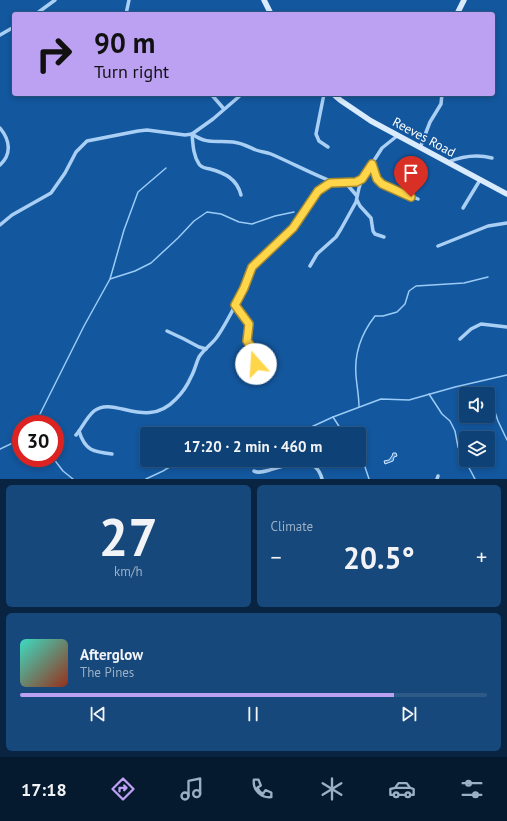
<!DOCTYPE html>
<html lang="en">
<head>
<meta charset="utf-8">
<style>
  body { margin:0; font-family:"PT Sans",sans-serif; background:#17487b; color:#f1f3f6; height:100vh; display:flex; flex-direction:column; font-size:15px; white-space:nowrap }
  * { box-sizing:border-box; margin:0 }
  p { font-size:13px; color:#9bafc5 }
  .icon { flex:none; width:22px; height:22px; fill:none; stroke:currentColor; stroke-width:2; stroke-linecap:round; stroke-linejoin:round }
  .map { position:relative; height:479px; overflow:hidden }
  .sheet { display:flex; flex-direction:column; gap:6px; padding:6px; background:#082441; flex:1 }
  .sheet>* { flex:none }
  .banner { position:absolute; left:12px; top:12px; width:483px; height:84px; border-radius:4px; box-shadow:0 2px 6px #0003,0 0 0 1px #2e5a88; background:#bca0f2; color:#111; overflow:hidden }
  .controls { position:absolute; left:459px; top:387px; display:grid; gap:8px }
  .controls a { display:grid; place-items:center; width:36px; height:36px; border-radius:4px; background:#0e4176; box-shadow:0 2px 6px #0003,0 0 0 1px #2e5a88; font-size:20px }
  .speed { position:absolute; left:12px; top:415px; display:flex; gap:8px; font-size:20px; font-weight:700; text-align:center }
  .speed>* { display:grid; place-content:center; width:52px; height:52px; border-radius:50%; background:#0e4176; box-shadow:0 2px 6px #0003,0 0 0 1px #2e5a88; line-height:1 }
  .speed .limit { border:6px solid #d22; background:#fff; color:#111 }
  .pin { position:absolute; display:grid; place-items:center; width:34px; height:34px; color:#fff; margin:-41px -17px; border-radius:50% 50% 50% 0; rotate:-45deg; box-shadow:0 0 4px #0007 }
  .pin .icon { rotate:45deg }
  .me { position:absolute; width:44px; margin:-22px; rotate:341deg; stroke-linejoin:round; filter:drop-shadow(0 0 3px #0008) }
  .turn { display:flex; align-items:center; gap:14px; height:84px; padding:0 16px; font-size:18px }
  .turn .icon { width:52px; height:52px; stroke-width:2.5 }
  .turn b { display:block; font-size:28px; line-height:34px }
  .big { font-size:30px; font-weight:600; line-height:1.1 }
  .sheet .tile { flex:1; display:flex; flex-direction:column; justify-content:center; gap:6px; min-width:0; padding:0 14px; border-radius:6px; background:#17487b }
  .sheet .dial { align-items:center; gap:0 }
  .dial b { font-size:52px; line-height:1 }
  .song { display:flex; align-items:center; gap:12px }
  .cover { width:48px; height:48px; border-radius:6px; background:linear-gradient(135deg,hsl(170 70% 55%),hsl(10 70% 35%)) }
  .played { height:4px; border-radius:2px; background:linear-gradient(90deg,#bca0f2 80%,#2e5a88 80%) }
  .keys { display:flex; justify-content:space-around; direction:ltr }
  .heat { display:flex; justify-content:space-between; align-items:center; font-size:22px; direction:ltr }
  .sheet .tiles { flex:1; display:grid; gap:6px; grid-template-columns:1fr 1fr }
  .tile:last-child { grid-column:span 2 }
  .trip { position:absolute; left:140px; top:427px; width:226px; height:40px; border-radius:4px; background:#0e4176; box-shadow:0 2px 6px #0003,0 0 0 1px #2e5a88; font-weight:600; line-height:40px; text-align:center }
  .tabs { display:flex; height:64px; justify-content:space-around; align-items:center; background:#061a2f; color:#9bafc5 }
  .tabs .icon { width:28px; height:28px }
  .tabs .selected { color:#bca0f2 }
  .tabs b { font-size:18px; color:#f1f3f6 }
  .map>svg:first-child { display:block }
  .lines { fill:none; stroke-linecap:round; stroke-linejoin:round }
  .stream { stroke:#9bcbf7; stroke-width:1.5 }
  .building { fill:#4083c6; stroke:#d2e8fe }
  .street { stroke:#a9cff4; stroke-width:3.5 }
  .secondary { stroke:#d9ebfd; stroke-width:5.5 }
  .route-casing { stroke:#a68a30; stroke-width:10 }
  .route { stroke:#ffd54a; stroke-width:7 }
  .labels { text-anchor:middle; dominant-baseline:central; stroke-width:4; stroke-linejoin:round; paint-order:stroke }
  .street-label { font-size:13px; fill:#fff; stroke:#13579e }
</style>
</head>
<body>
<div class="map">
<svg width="507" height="479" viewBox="0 0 507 479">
  <rect width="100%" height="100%" fill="#13579e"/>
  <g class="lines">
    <g class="stream">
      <polyline points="110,279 135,271 151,263 178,238 194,221 207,212 221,214 239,222 252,224 275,216 294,212"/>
      <polyline points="461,386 481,394"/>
      <polyline points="429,394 442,414 450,421 455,431 458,447 475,479"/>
      <polyline points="488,400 495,412 498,421 507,440"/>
      <path d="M359,407C359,397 357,387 356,376C354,354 361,334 375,316H383L397,312L405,304L409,291L416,286L464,283L488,277"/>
      <polyline points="333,417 344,434"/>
      <polyline points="35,424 84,326 110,279 124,230 138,192 166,168"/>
      <polyline points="296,434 333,417 381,399 409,400 455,387 507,375"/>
      <polyline points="0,449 21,439"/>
      <polyline points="53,458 63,471 73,479"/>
      <polyline points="359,458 365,467 369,479"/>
      <polyline points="146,479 163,471 181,460"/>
    </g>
  </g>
  <polygon class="building" points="393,453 396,453 397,456 394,457 393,461 385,464 384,461 389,460 392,456"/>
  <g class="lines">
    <g class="street">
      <polyline points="36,14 55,0"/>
      <polyline points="126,14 129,0"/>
      <polyline points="0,35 14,27"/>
      <polyline points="211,94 224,109"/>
      <polyline points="324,94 316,134 319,141 328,147"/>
      <path d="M0,128C10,140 12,154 0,165"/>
      <path d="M192,134C208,145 216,140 233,142C242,143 249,147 256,150C261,152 266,152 271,154C292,163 312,174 333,182"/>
      <path d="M192,134C193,144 193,155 199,164C201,168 206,168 210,169C225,173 237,179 241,195"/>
      <polyline points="420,148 430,122 441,104 442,94"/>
      <path d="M448,162C463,156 476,154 492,158"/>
      <polyline points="372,164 377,179 382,184 418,199"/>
      <polyline points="345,182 357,196"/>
      <polyline points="357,200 360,206 371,218 373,231 375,234 384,237"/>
      <polyline points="463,208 480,180"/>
      <polyline points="0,225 12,215 51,193 65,173 76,152 87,141 138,131 147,130 185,135 192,134 213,119 242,94"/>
      <polyline points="438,246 488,226 507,223"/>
      <polyline points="310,266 317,254 336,237 341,229 356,202 359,188 362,179 382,148 397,136"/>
      <polyline points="235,305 249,324 247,341 254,350 256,364"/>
      <polyline points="167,331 184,339 199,347 206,349"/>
      <polyline points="460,339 471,329 481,324 507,327"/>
      <path d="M79,431C85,451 94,452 112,454"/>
      <path d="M76,435C82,428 86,418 94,411C114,395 146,431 176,399C182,393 188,384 191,377C195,370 196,363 199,357C204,349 212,344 217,337C226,324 234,308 241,294C246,285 246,274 252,266C262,253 282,241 294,227C305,214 311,195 324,186C336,177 348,187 362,179"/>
      <path d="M254,471C265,479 313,443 322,479"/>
      <polyline points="437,479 438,476"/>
    </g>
    <g class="secondary">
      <polyline points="264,0 271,14"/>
      <polyline points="457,14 464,0"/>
      <polyline points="333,94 340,100 371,121 507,194"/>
    </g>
  </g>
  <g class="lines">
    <g class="route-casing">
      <polyline id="route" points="256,364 254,350 247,341 249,324 235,305 244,288 252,267 293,228 318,191 330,183 356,182 362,179 372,164 377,179 382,184 411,197"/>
    </g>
    <use href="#route" class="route"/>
  </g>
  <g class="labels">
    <g class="street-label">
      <text transform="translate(424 137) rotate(28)">Reeves Road</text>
    </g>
  </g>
</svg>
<div class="controls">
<a><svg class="icon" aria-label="sound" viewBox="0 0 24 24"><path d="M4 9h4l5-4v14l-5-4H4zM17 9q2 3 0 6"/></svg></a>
<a><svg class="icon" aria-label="layers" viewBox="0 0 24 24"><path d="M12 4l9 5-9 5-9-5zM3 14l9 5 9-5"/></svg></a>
</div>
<div class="speed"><div class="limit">30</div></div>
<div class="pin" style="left:411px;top:197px;background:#d93025"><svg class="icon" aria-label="arrive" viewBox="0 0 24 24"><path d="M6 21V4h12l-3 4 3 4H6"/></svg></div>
<svg class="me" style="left:256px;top:364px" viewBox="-20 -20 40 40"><circle r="19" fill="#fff"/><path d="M0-13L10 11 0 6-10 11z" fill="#ffd54a"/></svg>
<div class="trip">17:20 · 2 min · 460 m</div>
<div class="banner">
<div class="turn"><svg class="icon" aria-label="right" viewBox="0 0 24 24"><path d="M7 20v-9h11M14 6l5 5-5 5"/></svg><div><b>90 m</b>Turn right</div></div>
</div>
</div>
<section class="sheet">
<div class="tiles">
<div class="tile dial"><b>27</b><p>km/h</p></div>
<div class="tile"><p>Climate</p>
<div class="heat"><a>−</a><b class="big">20.5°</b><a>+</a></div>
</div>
<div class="tile">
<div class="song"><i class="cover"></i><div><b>Afterglow</b><p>The Pines</p></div></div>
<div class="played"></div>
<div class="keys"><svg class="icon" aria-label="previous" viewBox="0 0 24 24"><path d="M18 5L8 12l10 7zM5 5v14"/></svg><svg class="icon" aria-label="pause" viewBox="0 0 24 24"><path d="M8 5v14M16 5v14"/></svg><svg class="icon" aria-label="next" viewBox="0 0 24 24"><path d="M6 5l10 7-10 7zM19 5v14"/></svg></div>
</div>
</div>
</section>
<nav class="tabs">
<b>17:18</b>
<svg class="icon selected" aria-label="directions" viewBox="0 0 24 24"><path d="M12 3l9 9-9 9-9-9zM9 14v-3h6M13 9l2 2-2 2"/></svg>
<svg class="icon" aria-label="music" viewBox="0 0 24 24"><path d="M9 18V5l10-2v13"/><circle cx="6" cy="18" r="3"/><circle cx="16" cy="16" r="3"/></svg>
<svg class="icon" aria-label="phone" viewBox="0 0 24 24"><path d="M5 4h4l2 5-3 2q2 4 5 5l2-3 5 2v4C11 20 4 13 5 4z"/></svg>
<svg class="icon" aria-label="climate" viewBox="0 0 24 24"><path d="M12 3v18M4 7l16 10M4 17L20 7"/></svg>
<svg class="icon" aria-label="car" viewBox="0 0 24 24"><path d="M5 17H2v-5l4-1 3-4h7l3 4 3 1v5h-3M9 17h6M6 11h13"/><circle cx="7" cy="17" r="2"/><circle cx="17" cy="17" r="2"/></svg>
<svg class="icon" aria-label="filters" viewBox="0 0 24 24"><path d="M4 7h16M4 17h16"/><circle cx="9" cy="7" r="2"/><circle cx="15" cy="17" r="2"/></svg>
</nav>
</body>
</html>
